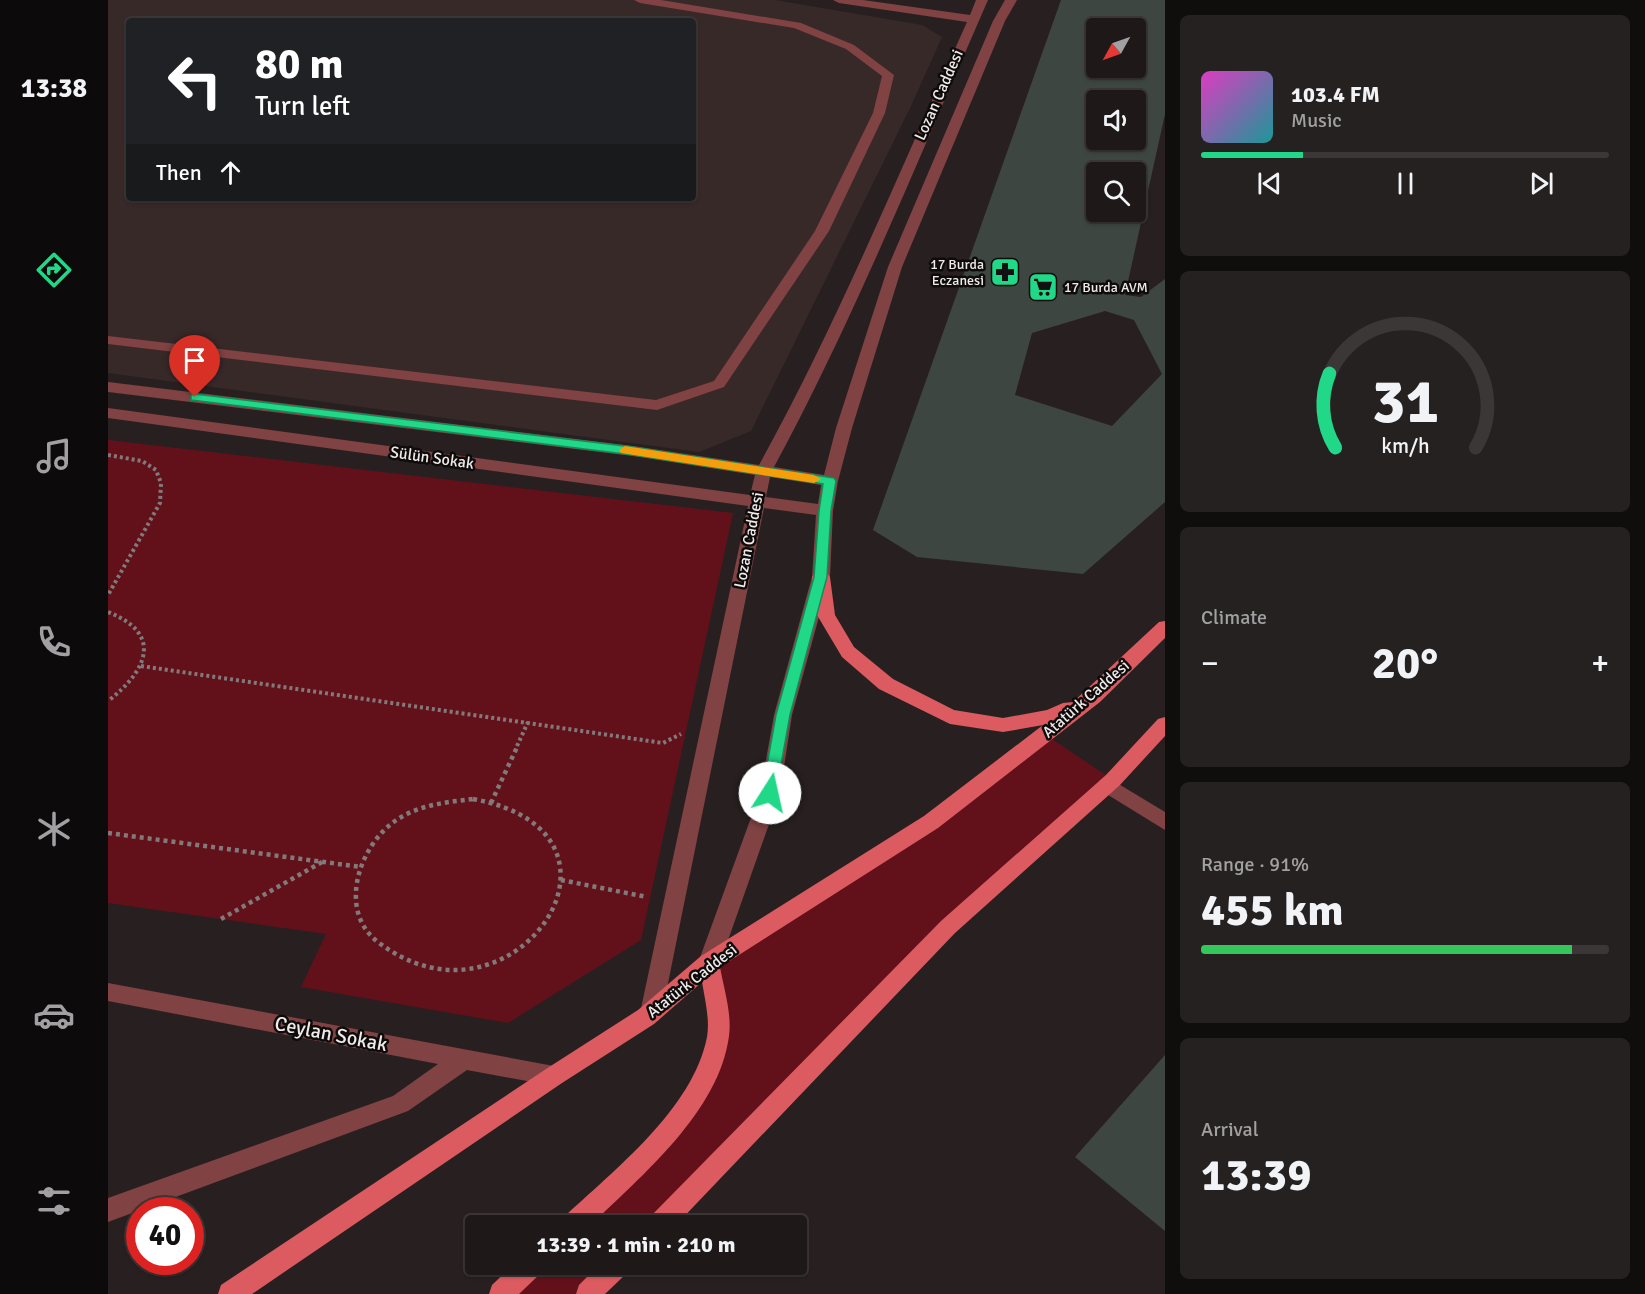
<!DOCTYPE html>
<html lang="en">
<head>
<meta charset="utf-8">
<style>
  body { margin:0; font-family:Signika,sans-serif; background:#262121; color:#f1f3f6; height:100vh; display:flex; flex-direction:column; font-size:22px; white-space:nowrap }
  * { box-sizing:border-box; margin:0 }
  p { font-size:20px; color:#a1a0a2 }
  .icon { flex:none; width:33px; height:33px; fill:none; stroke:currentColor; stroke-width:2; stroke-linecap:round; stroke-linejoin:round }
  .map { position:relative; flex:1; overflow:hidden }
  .panel { display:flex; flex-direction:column; gap:15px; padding:15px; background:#100d0d; width:480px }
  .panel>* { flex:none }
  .banner { position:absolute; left:18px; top:18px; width:570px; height:183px; border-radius:6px; box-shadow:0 2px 4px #0004,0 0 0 2px #3c3737; background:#202124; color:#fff; overflow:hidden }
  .needle { width:39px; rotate:230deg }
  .buttons { position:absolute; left:978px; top:18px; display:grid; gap:12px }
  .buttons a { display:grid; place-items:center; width:60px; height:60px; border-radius:6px; background:#1e1818; box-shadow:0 2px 4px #0004,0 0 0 2px #3c3737; font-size:30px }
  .speed { position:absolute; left:18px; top:1197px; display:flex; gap:12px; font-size:30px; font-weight:700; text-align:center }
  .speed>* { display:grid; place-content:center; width:78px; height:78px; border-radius:50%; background:#1e1818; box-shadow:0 2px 4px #0004,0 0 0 2px #3c3737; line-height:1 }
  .speed .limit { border:9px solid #d22; background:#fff; color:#111 }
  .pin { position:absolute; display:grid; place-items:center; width:51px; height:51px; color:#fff; margin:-62px -26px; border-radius:50% 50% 50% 0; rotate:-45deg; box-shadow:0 0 6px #0007 }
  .pin .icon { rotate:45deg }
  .me { position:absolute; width:66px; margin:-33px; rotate:10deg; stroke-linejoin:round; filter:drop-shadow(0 0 4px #0008) }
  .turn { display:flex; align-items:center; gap:21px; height:126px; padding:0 30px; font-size:27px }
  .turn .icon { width:78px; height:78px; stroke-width:2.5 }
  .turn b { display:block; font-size:42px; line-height:51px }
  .then { display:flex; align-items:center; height:57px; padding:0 30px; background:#0003; gap:12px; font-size:22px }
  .big { font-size:45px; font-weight:700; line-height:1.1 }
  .panel .tile { flex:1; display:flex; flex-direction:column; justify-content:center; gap:9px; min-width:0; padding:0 21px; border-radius:9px; background:#262121 }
  .panel .dial { align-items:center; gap:0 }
  .dial svg { height:156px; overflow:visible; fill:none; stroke:#3c3737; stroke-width:7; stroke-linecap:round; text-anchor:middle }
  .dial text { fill:#f1f3f6; stroke:none }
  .song { display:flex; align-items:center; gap:18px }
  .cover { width:72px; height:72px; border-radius:9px; background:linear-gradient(135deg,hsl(310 70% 55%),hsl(180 70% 35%)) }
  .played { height:6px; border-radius:3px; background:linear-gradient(90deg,#20d887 25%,#3c3737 25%) }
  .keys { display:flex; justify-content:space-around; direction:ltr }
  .heat { display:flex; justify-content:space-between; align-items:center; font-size:33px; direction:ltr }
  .charge { height:9px; border-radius:4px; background:linear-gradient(90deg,#34c759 91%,#3c3737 0) }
  .trip { position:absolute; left:357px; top:1215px; width:342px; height:60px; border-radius:6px; background:#1e1818; box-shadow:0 2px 4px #0004,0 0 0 2px #3c3737; font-weight:700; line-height:60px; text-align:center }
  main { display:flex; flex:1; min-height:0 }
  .tabs { display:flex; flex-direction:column; width:108px; justify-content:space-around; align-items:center; background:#0c0a0a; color:#a1a0a2 }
  .tabs .icon { width:42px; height:42px }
  .tabs .selected { color:#20d887 }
  .tabs b { font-size:27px; color:#f1f3f6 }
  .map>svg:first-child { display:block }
  .built { fill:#382929; fill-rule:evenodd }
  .green { fill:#62111a }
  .building { fill:#3e4641; fill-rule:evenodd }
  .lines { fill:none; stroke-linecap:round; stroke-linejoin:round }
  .path-far1 { stroke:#827a7a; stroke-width:4; stroke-dasharray:3 3; stroke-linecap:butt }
  .path { stroke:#827a7a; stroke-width:4.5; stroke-dasharray:4 4; stroke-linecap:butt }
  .minor { fill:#804242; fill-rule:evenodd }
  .major { fill:#db5b60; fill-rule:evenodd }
  .route { fill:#20d887; stroke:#158c58; stroke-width:1.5 }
  .slow { fill:#f59e0b }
  .labels { text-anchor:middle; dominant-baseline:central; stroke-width:5; stroke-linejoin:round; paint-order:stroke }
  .far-poi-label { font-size:14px; fill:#f0eaea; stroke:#0e0b0b; text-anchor:end }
  .street-label { font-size:16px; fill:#f0eaea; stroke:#0e0b0b }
  .near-street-label { font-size:20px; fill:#f0eaea; stroke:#0e0b0b }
</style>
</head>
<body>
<main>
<nav class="tabs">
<b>13:38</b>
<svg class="icon selected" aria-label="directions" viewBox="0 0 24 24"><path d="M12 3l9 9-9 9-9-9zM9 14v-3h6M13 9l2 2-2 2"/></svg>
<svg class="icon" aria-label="music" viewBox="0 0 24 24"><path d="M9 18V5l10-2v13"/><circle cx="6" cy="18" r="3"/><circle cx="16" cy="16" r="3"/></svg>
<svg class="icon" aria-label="phone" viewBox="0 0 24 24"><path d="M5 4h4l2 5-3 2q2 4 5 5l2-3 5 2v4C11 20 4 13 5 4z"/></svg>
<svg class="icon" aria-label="climate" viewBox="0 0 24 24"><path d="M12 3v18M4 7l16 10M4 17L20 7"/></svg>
<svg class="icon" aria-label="car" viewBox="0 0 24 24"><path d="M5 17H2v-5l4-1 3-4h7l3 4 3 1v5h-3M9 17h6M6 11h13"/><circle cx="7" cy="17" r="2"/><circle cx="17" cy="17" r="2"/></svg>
<svg class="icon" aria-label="filters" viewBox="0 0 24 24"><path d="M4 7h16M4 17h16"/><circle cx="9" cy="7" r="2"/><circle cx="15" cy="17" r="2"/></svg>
</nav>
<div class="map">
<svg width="1057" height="1294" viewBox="0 0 1057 1294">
  <rect width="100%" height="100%" fill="#282020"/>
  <path class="built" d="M0,0H667L814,25L834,37L803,106L643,431L591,452L0,373ZM21,21H585V198H21Z"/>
  <g class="green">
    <polygon points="0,440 625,513 533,940 400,1023 193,987 218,934 0,903"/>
    <polygon points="938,735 1005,780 840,927 550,1225 464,1226 599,1073 601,963"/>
    <polygon points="424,1265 510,1265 480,1294 393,1294"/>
  </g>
  <g class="building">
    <path d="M953,0H1057V114L1017,295L1033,297L1057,279V502L975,574L809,557L765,530ZM988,28H1028V68H988ZM988,100H1028V140H988ZM988,172H1028V212H988ZM997,311L1026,320L1054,374L1004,426L907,395L924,333Z"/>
    <polygon points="1057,1055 1057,1231 967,1157"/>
  </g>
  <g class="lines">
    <g class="path-far1">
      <polyline points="0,455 34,461 48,470 53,483 52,503 0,595"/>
      <path d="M0,612C56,634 39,671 0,701"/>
      <polyline points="33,666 555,743 573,734"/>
      <polyline points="409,746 420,722"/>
    </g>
    <g class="path">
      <path d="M365,799C551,833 403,1045 270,942C229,911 251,846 287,821C310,805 338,802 365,799Z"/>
      <polyline points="383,803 410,745"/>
      <polyline points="0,833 253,867"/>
      <polyline points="453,880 539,897"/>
      <polyline points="113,919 214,862"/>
    </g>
    <g class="minor">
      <polygon points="526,0 553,0 693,23 746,45 786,75 777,113 721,231 616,387 549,410 0,344 0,336 548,400 606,381 707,231 765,113 774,76 738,49 686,28 532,3"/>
      <path d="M725,0H755L862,15L868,0H880C811,157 747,317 666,467L716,475L728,428L780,267L885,21L897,0H909L897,21L794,267L744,428L730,481L725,511L722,577L684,715L672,793L612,963L609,970L601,972L593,970L590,963L652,793L666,715L704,577L708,515L656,508L554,1013L551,1020L543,1023L535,1020L532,1013L640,506L0,418V408L642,495L647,475L525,456L0,392V382L525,446L651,465C730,322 792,170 859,22L731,3ZM662,477L713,485L710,504L658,497Z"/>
      <polygon points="999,777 1057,812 1057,830 992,790 989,785 992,780"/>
      <polygon points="0,983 446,1066 454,1069 457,1076 454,1083 446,1086 359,1070 300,1111 0,1222 0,1198 285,1096 330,1064 0,1001"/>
    </g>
    <g class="major">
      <path d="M713,571L719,573L722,577L727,615L746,647L785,679L846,710L895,718L939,710L955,703L965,702L1051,622L1057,621V638L992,702L830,828L612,967C616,989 624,1014 621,1036C611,1112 534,1175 482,1226H452L455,1218C506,1170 585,1109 599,1037C602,1020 597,1000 594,982L546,1024L454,1083L144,1294H110L113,1285L438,1069L530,1010L593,956L816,816L935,725L895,732L842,724L771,689L734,657L709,615L704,577L707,573Z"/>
      <polygon points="1057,717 1057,736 1012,785 847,933 567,1226 538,1226 541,1218 833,921 998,775 1050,719"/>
      <polygon points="406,1264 436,1264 433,1273 411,1294 381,1294 384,1285"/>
      <polygon points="492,1264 522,1264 519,1273 497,1294 468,1294 471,1285"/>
    </g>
  </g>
  <polygon class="route" points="87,394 525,447 726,478 728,481 723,511 719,577 682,715 667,798 657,798 654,793 668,715 706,577 711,511 715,484 525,455 83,400 83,395"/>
  <polygon class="slow" points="517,446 706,475 713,479 706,483 513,453 511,450"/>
  <defs>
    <g id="pharmacy-square" transform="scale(1.5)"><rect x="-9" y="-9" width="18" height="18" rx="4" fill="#20d887" stroke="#0e0b0b"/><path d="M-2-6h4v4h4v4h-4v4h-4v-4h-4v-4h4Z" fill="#111"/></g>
    <g id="supermarket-square" transform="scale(1.5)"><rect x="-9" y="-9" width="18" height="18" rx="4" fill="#20d887" stroke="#0e0b0b"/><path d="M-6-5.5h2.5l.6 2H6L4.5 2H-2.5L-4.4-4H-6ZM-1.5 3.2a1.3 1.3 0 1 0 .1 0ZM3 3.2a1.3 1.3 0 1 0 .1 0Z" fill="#111"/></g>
  </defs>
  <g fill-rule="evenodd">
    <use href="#pharmacy-square" x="897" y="272"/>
    <use href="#supermarket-square" x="935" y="287"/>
  </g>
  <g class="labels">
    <g class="far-poi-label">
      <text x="876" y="264">17 Burda<tspan x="876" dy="16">Eczanesi</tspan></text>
      <text x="956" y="287" text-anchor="start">17 Burda AVM</text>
    </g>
    <g class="street-label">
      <text transform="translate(831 95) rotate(-66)">Lozan Caddesi</text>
      <text transform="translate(324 458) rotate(8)">Sülün Sokak</text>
      <text transform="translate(641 540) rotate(-79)">Lozan Caddesi</text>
      <text transform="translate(978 699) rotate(-41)">Atatürk Caddesi</text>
      <text transform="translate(584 981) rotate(-38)">Atatürk Caddesi</text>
    </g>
    <g class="near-street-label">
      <text transform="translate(223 1034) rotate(11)">Ceylan Sokak</text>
    </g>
  </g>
</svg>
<div class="buttons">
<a><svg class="needle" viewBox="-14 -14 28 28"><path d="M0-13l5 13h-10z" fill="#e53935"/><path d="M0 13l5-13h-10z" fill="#a1a0a2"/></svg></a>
<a><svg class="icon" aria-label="sound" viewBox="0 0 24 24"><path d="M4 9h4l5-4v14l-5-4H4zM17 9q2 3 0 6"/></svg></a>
<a><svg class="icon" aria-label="search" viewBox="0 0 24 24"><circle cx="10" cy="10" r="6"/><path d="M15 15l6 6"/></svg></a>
</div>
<div class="speed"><div class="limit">40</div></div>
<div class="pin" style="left:87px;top:397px;background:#d93025"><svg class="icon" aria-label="arrive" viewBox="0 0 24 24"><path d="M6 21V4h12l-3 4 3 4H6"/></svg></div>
<svg class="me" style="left:662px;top:793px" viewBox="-20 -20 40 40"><circle r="19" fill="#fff"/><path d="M0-13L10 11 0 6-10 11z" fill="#20d887"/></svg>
<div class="trip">13:39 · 1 min · 210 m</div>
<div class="banner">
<div class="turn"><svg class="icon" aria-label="left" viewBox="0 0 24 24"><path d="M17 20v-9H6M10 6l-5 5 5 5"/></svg><div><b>80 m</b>Turn left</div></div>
<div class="then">Then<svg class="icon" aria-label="ahead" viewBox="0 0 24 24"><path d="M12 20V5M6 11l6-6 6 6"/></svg></div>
</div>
</div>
<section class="panel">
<div class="tile">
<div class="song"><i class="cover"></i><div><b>103.4 FM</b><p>Music</p></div></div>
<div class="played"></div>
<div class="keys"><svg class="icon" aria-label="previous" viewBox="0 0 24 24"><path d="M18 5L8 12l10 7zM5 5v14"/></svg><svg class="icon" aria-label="pause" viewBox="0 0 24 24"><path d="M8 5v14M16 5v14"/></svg><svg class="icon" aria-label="next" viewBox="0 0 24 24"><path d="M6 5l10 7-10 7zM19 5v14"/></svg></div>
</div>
<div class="tile dial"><svg viewBox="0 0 100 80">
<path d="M14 69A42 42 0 1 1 86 69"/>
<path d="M14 69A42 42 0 0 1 11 31" stroke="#20d887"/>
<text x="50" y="56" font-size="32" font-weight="700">31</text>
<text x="50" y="72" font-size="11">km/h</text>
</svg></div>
<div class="tile"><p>Climate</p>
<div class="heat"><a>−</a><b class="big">20°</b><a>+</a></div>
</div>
<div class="tile"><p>Range · 91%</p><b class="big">455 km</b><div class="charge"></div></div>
<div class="tile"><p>Arrival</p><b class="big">13:39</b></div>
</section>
</main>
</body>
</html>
